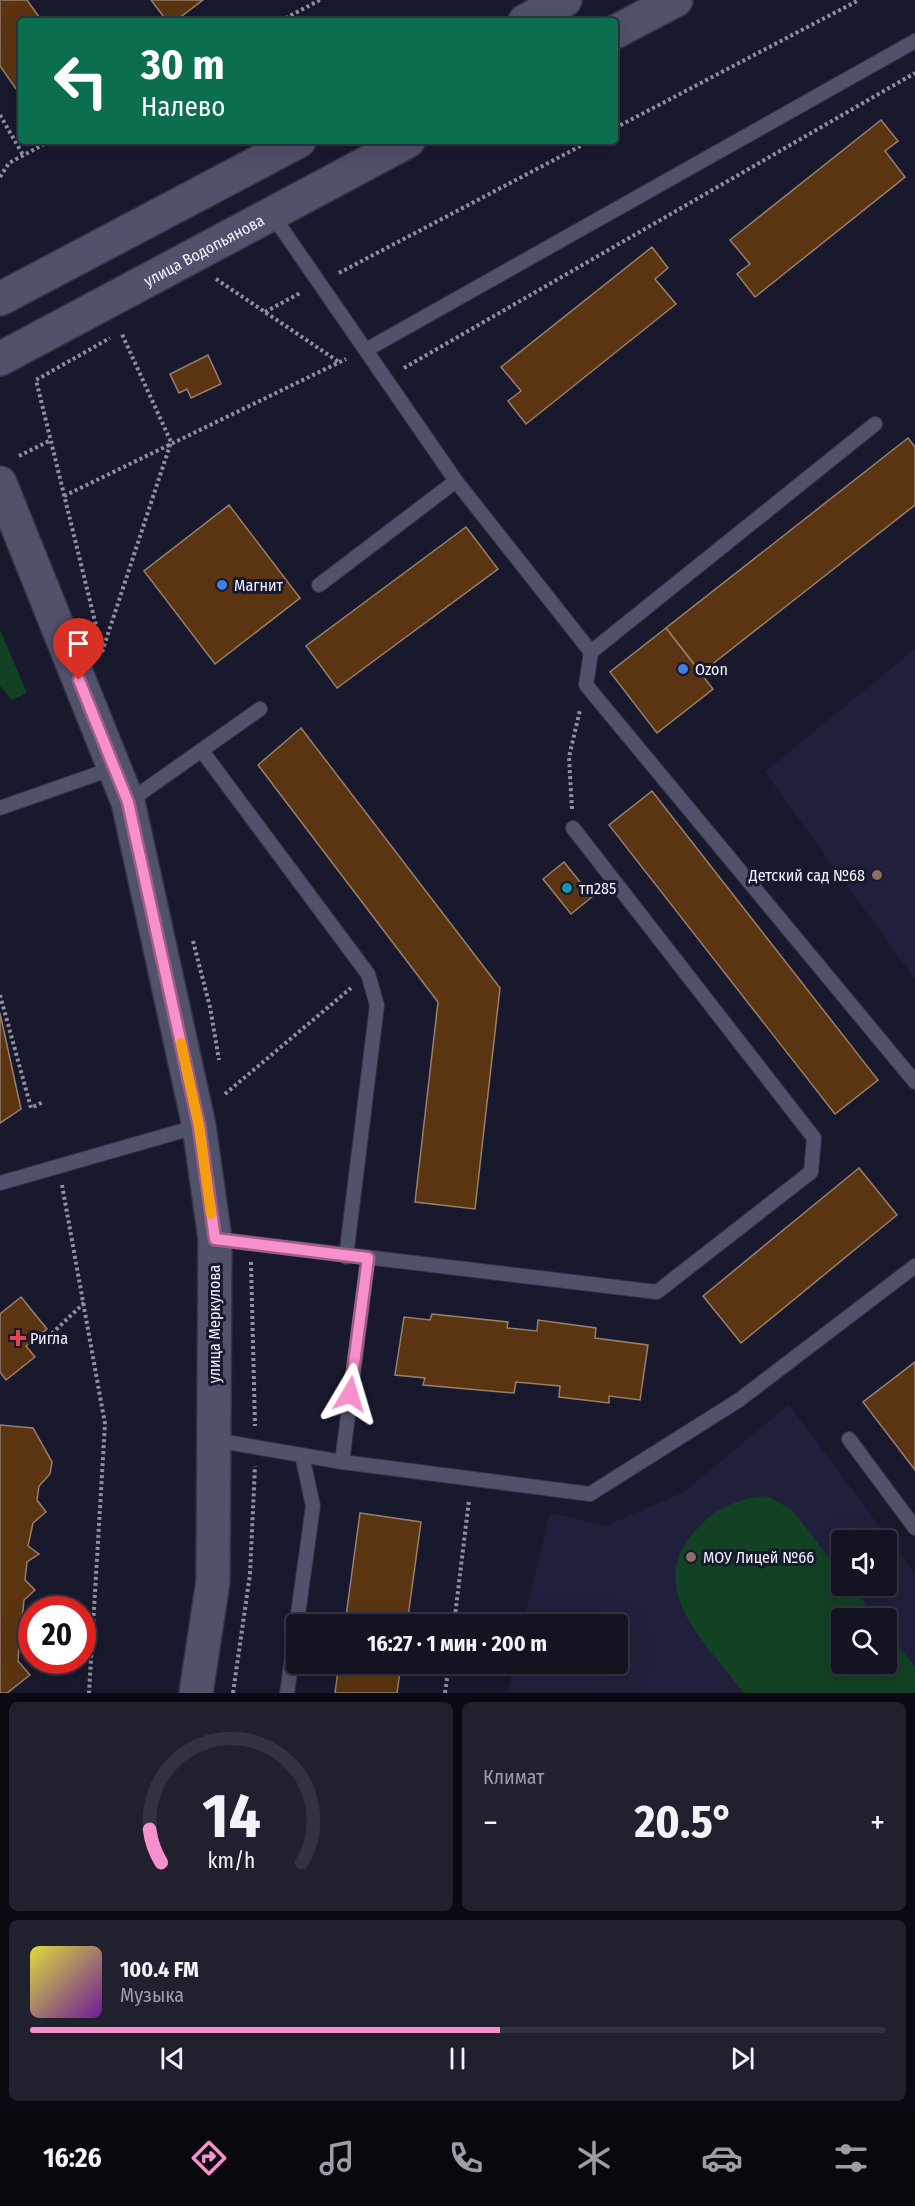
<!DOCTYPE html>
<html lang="ru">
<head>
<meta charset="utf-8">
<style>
  body { margin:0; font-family:"Fira Sans Condensed",sans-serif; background:#20202f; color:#f1f3f6; height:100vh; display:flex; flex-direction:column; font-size:22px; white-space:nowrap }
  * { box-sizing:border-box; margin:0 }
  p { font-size:20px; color:#9d9ea5 }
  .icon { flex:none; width:33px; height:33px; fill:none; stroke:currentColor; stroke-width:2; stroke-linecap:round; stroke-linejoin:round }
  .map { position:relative; height:1693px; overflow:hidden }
  .drawer { display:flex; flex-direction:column; gap:9px; padding:9px; background:#0a0a13; flex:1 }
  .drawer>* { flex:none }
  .guide { position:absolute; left:18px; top:18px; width:600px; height:126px; border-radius:6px; box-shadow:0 6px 24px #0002,0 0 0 2px #323240; background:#0b6e4f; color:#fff; overflow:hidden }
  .tools { position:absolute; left:831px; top:1530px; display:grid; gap:12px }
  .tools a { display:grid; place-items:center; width:66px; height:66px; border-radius:6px; background:#131322; box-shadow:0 6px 24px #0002,0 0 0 2px #323240; font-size:30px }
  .speed { position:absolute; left:18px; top:1596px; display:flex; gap:12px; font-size:30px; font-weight:700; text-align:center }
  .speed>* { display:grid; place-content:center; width:78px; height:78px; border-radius:50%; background:#131322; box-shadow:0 6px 24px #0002,0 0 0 2px #323240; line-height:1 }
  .speed .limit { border:9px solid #d22; background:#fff; color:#111 }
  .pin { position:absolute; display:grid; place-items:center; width:51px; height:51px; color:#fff; margin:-62px -26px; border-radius:50% 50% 50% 0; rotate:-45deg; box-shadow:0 0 6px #0007 }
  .pin .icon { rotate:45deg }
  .me { position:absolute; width:66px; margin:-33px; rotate:7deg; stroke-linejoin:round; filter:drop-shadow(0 0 4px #0008) }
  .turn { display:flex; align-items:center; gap:21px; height:126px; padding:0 24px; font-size:27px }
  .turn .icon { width:78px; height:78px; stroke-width:2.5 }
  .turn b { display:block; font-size:42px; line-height:51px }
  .big { font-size:45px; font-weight:700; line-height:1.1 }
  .drawer .tile { flex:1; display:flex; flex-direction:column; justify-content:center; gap:9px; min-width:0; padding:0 21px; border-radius:9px; background:#20202f }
  .drawer .dial { align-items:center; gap:0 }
  .dial svg { height:156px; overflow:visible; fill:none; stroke:#323240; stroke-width:7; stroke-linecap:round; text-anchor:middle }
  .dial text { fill:#f1f3f6; stroke:none }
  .song { display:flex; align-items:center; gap:18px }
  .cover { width:72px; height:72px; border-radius:9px; background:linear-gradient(135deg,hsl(60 70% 55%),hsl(280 70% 35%)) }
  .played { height:6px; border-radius:3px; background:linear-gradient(90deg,#f790cd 55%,#323240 55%) }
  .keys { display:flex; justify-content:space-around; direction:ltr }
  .heat { display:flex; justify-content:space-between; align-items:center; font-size:33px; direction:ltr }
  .drawer .tiles { flex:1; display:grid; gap:9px; grid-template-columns:1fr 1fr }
  .tile:last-child { grid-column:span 2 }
  .trip { position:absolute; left:286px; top:1614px; width:342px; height:60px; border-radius:6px; background:#131322; box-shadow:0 6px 24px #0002,0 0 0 2px #323240; font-weight:700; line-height:60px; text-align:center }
  .tab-bar { display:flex; height:96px; justify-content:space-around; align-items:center; background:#08080e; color:#9d9ea5 }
  .tab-bar .icon { width:42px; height:42px }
  .tab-bar .on { color:#f790cd }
  .tab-bar b { font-size:27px; color:#f1f3f6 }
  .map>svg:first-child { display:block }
  .built { fill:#21203c; fill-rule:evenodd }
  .green { fill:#124123 }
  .building { fill:#5b3512; stroke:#977f6c; stroke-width:1.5 }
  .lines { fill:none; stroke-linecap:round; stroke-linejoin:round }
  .lane-casing { stroke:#343444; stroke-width:16 }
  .secondary-casing { stroke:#343444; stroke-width:36 }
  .path { stroke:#8f8fa0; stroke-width:4; stroke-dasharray:3 3; stroke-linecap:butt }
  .lane { stroke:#50516a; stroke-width:14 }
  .secondary { stroke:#50516a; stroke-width:33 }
  .route-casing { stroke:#a15e85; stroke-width:15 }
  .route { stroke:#f790cd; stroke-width:10 }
  .slow { stroke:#f59e0b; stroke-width:10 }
  .shop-dot { fill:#3f7fe0; stroke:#19192e; stroke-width:2 }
  .education-dot { fill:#8d6e63; stroke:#19192e; stroke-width:2 }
  .culture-dot { fill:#0f9aa8; stroke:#19192e; stroke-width:2 }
  .health-dot { fill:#e0444e; stroke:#19192e; stroke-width:2 }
  .labels { text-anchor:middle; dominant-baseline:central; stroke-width:6; stroke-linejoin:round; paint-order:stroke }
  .street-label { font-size:16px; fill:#f1f2fe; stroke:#19192e }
  .poi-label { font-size:16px; fill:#f1f2fe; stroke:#19192e; text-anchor:start }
</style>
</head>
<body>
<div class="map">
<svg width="915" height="1693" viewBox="0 0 915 1693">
  <rect width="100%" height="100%" fill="#19192e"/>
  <g class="built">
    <polygon points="915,649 915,979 765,772"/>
    <path d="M789,1405L915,1574V1693H507L514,1664H618V1624H523L550,1513L606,1526L684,1492ZM842,1540H886V1586H842ZM842,1618H886V1664H842Z"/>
  </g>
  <g class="green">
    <polygon points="0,630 27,693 12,700 0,686"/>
    <path d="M767,1496L792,1510L841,1573L842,1586H851L877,1618H842V1664H886L887,1631L915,1667V1693H744C707,1644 640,1586 698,1528C718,1507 739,1498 767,1496Z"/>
  </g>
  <g class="building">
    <polygon points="0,0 27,0 42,21 21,21 21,96 0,66"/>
    <polygon points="151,0 203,0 175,21 167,21"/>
    <polygon points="881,120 898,141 885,151 905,177 755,297 737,274 750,264 730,240"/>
    <polygon points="652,247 668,268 655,279 676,304 526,424 508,401 521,391 501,367"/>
    <polygon points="208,355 221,384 191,398 187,389 179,393 170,374"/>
    <polygon points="908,438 915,447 915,505 701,673 666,628"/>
    <polygon points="229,505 300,598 215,664 144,571"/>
    <polygon points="466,527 498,569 337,688 306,646"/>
    <polygon points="666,628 713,689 657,733 610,672"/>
    <polygon points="301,728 500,988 475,1209 415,1202 438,1002 258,765"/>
    <polygon points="652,791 878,1080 835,1114 609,825"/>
    <polygon points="564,862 592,897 571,914 543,879"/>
    <polygon points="0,1013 21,1109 0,1123"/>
    <polygon points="859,1168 897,1215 741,1343 703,1296"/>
    <polygon points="21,1297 47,1329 26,1346 35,1357 6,1380 0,1372 0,1314"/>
    <polygon points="432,1314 508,1322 507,1328 537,1331 538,1320 596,1328 595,1338 648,1345 640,1400 609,1396 609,1403 559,1397 560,1386 516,1382 514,1393 423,1385 425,1378 395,1375 404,1317 430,1320"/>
    <polygon points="915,1362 915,1470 863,1402"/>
    <polygon points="0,1425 33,1428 52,1462 50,1474 39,1486 37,1500 46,1512 33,1523 28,1546 39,1554 27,1562 25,1580 35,1590 24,1600 22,1621 32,1637 19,1646 18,1661 30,1675 7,1693 0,1693"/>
    <polygon points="360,1513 421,1522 407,1624 345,1624"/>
    <polygon points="339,1664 401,1664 397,1693 335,1693"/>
  </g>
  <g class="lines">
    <g class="lane-casing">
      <g id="lane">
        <polyline points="271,213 456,481 591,652 875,424"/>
        <polyline points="366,350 915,41"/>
        <polyline points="319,585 456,481"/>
        <polyline points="591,652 586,685 915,1082"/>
        <polyline points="202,751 368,974 377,1005 346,1257"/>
        <polyline points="128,802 260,709"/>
        <polyline points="0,808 114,768"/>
        <polyline points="0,1183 199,1126"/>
        <polyline points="215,1239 657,1292 811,1172 814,1138 573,828"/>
        <polyline points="849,1439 915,1528"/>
        <polyline points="214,1440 342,1462 590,1494 739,1400 915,1266"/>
        <polyline points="342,1462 368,1258"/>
        <polyline points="287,1693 313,1506 302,1455"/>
      </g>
    </g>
    <g class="secondary-casing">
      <g id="secondary">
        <polyline points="525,21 565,0"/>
        <polyline points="615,32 676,0"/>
        <polyline points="0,299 299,141"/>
        <path id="s1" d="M0,359L408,141"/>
        <polyline points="0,483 128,802 199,1126 215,1239 213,1581 196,1693"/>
      </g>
    </g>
    <g class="path">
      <polyline points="280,21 320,0"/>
      <polyline points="0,115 23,155"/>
      <polyline points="615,128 859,0"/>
      <polyline points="0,177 9,163 50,141"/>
      <polyline points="339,273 590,141"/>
      <polyline points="216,279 339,362"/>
      <polyline points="265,312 300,293"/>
      <polyline points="404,368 915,73"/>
      <polyline points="19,456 49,441"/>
      <polyline points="64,496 346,359"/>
      <polyline points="100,642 36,380 110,338"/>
      <polyline points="102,652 171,442 121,332"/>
      <polyline points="572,809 569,757 580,710"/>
      <polyline points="193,941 210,1007 219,1060"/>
      <polyline points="0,995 31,1108 43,1102"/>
      <polyline points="225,1094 351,988"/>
      <polyline points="62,1185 105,1424 89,1693"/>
      <polyline points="251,1262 255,1426"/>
      <polyline points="43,1342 85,1302"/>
      <polyline points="454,1624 469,1500"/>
      <polyline points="233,1693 250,1574 255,1466"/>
      <polyline points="445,1693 449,1664"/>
    </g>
    <use href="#lane" class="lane"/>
    <use href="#secondary" class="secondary"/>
  </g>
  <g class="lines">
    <g class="route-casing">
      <polyline id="route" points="79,680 128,802 199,1126 215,1239 368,1258 350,1394"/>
    </g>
    <use href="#route" class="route"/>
    <polyline class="slow" points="181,1043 199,1126 211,1214"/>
  </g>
  <g class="shop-dot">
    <circle cx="222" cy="585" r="6"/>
    <circle cx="683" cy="669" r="6"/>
  </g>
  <g class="education-dot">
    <circle cx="877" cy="875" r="6"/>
    <circle cx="691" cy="1557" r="6"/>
  </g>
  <circle class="culture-dot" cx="567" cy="888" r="6"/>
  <path class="health-dot" d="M15 1329h6v6h6v6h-6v6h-6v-6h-6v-6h6z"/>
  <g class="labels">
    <g class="street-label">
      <text stroke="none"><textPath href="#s1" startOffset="231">улица Водопьянова</textPath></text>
      <text transform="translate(214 1324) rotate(-90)">улица Меркулова</text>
    </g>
    <g class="poi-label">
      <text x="234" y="585">Магнит</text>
      <text x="695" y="669">Ozon</text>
      <text x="865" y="875" text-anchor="end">Детский сад №68</text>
      <text x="579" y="888">тп285</text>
      <text x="30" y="1338">Ригла</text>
      <text x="703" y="1557">МОУ Лицей №66</text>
    </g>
  </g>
</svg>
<div class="tools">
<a><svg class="icon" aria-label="sound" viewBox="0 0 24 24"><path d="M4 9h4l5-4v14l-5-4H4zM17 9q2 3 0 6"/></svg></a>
<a><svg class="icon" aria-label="search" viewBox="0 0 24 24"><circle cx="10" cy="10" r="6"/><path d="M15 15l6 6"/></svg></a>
</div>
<div class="speed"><div class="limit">20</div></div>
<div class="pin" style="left:79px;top:680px;background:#d93025"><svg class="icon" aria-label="arrive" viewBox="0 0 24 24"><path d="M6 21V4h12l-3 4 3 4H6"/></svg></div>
<svg class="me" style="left:350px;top:1394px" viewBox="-20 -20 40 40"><path d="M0-17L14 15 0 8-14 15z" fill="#f790cd" stroke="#fff" stroke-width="4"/></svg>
<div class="trip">16:27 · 1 мин · 200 m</div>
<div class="guide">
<div class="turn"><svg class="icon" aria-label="left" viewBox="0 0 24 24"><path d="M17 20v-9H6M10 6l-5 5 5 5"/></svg><div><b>30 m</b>Налево</div></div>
</div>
</div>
<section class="drawer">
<div class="tiles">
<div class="tile dial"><svg viewBox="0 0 100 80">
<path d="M14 69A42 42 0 1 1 86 69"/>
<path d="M14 69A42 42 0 0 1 8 52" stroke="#f790cd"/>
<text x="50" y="56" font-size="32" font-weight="700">14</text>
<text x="50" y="72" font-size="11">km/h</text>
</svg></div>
<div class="tile"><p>Климат</p>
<div class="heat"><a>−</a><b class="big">20.5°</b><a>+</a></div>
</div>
<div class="tile">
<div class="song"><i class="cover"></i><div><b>100.4 FM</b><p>Музыка</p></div></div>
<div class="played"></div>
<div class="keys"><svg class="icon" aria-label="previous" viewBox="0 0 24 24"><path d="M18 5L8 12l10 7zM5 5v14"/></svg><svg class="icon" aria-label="pause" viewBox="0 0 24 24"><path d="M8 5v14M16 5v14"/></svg><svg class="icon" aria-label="next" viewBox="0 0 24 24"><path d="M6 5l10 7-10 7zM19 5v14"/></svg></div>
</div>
</div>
</section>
<nav class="tab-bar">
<b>16:26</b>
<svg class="icon on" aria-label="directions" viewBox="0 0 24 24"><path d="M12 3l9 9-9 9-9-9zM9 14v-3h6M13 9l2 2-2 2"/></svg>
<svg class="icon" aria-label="music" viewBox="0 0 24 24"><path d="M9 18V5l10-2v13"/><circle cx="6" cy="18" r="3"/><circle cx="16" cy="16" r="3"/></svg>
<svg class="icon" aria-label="phone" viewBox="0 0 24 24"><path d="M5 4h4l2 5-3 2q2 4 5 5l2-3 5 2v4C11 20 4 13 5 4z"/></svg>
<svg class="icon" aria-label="climate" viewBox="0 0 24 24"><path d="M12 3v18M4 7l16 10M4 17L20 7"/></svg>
<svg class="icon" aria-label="car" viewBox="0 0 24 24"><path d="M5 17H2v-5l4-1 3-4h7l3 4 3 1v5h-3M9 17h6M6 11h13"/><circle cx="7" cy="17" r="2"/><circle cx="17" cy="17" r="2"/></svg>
<svg class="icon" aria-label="filters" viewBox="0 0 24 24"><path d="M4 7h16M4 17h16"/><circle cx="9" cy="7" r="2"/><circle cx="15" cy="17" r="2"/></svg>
</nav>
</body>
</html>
